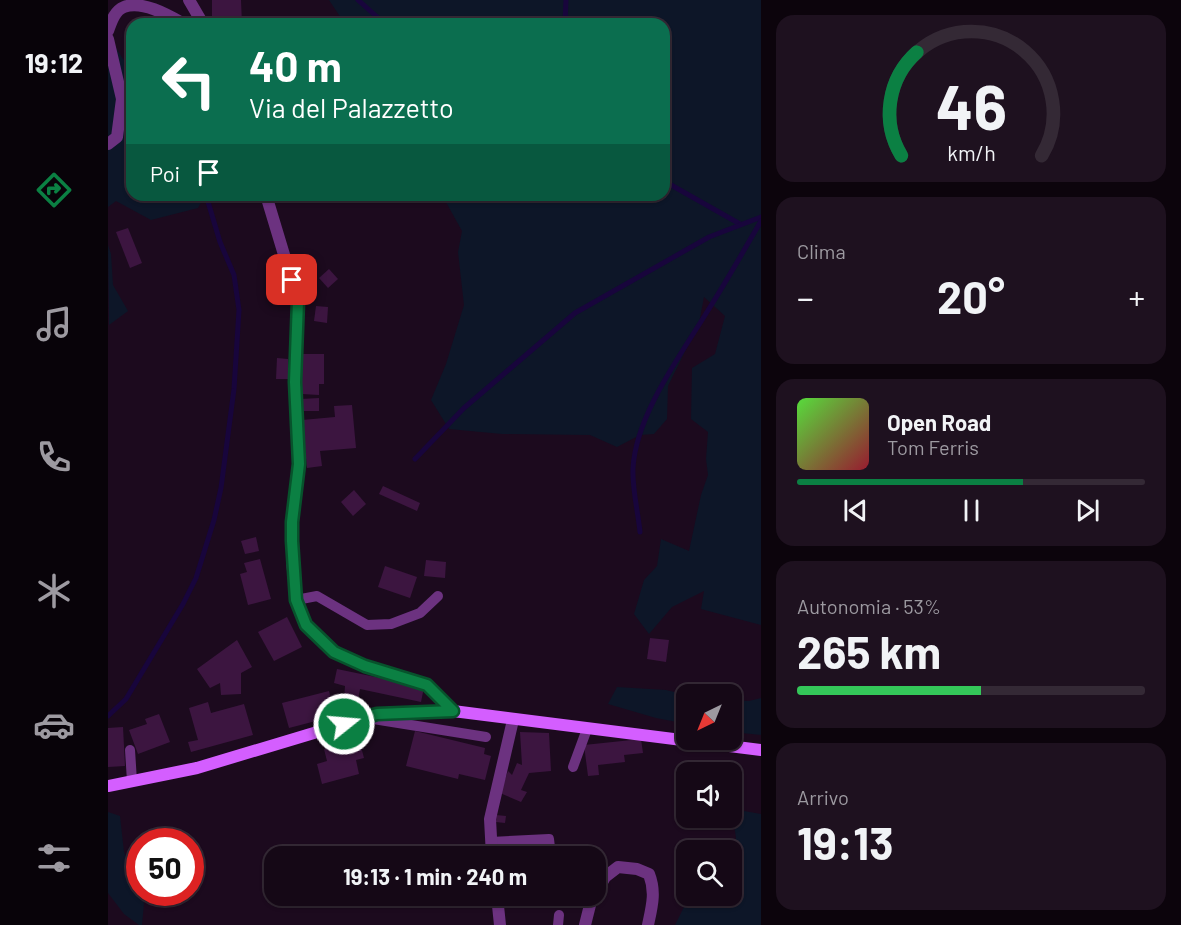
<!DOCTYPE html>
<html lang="it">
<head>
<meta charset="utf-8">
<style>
  body { margin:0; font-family:Barlow,sans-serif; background:#1e111f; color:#f1f3f6; height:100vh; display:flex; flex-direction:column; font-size:22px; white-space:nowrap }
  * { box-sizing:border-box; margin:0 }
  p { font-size:20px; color:#9d9aa1 }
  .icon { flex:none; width:33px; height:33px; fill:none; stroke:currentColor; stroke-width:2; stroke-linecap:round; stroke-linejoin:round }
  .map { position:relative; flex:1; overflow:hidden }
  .panel { display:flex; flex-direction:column; gap:15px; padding:15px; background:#0c040c; width:420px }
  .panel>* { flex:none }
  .top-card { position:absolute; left:18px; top:18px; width:544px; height:183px; border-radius:18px; box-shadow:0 2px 4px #0004,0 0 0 2px #342935; background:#0b6e4f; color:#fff; overflow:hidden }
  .needle { width:39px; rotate:223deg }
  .controls { position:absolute; left:568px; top:684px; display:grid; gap:12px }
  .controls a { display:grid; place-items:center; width:66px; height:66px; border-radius:12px; background:#150816; box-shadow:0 2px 4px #0004,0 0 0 2px #342935; font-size:30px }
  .speed { position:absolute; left:18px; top:828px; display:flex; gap:12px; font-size:30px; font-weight:700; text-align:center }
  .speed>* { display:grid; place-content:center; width:78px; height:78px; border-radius:50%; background:#150816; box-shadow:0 2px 4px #0004,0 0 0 2px #342935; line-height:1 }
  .speed .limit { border:9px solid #d22; background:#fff; color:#111 }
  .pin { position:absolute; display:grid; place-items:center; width:51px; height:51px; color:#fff; margin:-26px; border-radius:12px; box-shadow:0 3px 9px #0006 }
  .me { position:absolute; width:66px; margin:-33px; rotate:73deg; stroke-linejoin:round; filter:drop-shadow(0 0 4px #0008) }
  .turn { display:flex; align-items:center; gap:21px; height:126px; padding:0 24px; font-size:27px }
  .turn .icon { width:78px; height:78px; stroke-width:2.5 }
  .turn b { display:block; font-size:42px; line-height:51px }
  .then { display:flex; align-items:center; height:57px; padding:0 24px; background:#0003; gap:12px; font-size:22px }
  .big { font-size:45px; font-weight:700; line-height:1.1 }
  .panel .widget { flex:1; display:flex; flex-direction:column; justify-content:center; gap:9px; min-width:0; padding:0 21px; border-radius:18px; background:#1e111f }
  .panel .dial { align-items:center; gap:0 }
  .dial svg { height:156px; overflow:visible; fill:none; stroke:#342935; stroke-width:7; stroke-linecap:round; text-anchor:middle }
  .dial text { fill:#f1f3f6; stroke:none }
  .song { display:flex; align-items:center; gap:18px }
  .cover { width:72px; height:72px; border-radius:9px; background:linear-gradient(135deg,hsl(110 70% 55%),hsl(350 70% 35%)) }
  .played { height:6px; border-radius:3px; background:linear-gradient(90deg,#0b8043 65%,#342935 65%) }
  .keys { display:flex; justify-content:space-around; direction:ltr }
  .heat { display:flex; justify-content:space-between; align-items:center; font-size:33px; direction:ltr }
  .charge { height:9px; border-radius:4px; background:linear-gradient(90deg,#34c759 53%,#342935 0) }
  .trip { position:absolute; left:156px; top:846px; width:342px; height:60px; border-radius:18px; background:#150816; box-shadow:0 2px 4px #0004,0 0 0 2px #342935; font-weight:700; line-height:60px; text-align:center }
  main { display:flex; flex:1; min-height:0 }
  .tabs { display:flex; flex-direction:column; width:108px; justify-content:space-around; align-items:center; background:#080309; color:#9d9aa1 }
  .tabs .icon { width:42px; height:42px }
  .tabs .active { color:#0b8043 }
  .tabs b { font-size:27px; color:#f1f3f6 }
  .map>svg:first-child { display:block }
  .green { fill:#0d1628 }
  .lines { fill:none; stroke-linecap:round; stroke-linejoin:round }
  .stream { stroke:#18053c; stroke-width:5 }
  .building { fill:#3c1540 }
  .lane { stroke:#6c3280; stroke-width:10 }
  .street { stroke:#6c3280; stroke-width:12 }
  .secondary { stroke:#d45eff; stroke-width:12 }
  .route-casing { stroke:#07532c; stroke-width:15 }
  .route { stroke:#0b8043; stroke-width:10 }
</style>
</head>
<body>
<main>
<nav class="tabs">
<b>19:12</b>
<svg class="icon active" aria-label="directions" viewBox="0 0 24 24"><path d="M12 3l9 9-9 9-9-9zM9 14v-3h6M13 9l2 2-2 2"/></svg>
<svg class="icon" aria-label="music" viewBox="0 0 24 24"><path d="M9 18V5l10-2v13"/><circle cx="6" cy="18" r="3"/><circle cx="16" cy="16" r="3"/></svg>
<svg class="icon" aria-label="phone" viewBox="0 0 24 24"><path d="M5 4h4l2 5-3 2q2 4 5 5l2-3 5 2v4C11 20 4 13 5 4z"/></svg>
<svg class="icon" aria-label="climate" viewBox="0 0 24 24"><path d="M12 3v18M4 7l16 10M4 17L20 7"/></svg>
<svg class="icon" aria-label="car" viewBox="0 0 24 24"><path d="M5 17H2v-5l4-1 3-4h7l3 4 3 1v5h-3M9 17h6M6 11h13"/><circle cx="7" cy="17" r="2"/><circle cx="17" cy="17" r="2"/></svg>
<svg class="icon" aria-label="filters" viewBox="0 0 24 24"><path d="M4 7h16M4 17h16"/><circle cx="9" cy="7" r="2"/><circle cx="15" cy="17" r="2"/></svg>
</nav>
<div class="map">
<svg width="653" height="925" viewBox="0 0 653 925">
  <rect width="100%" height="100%" fill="#1c0a1e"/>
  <g class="green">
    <polygon points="221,0 653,0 653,625 593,609 596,591 564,607 541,634 526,614 536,580 549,566 553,539 581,551 593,495 600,475 598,459 600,432 583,419 584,368 607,354 617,316 596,297 591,323 560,386 559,419 546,434 532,435 509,447 482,435 394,434 341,429 323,400 338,364 356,305 350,252 354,231 334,195 556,195 556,24 234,24 233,18"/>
    <polygon points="0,35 15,59 24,68 24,195 97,195 90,208 43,220 8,201 0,207"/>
    <polygon points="0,245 3,254 5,285 20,311 1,325"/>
    <polygon points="509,687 558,690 579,695 579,724 548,718 500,704"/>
    <polygon points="653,698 653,735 624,732 624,700 641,701"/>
    <polygon points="624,811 636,811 653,814 653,925 567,925 577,905 580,896 624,896 624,850 582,850 586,848 621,850 628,838"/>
    <polygon points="0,812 12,816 16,852 31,882 32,892 37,893 34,925 31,925 16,914 0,893"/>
  </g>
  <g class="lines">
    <g class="stream">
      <polyline points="250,0 277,24"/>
      <polyline points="457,24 458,0"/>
      <polyline points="556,181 632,224"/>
      <polyline points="307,459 356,408 467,313 601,237 653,217"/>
      <path d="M532,532C530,511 524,489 525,468C528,415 572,356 599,312C618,282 635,252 653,221"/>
      <polyline points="0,716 18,699 75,604 88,578 106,520 113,488 126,389 131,310 126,275 112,242 98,195"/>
    </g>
  </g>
  <g class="building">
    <polygon points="104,0 133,0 134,24 114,24 114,19 104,20"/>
    <polygon points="20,228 34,263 22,268 8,232"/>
    <polygon points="221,269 230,279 220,288 211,278"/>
    <polygon points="208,306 220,307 219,323 206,321"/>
    <polygon points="194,354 216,354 216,384 211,384 211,395 194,394"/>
    <polygon points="169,358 180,359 180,379 168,379"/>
    <polygon points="211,398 211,411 193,411 193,399"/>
    <polygon points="244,405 248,448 212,451 214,466 199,468 194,420 227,417 226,406"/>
    <polygon points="275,486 312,503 309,511 271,494"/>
    <polygon points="246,490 258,504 245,516 233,502"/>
    <polygon points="148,537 151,551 137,554 133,541"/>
    <polygon points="152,559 163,599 140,605 132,574 139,572 136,563"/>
    <polygon points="318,560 338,562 337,578 316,576"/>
    <polygon points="277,566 309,577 302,598 270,587"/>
    <polygon points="179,617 194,647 166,661 150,632"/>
    <polygon points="542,638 561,640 558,662 539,659"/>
    <polygon points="129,640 144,667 133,673 133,694 113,695 112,683 102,688 89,669"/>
    <polygon points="229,669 316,687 313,702 252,689 248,711 235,713 237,686 226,683"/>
    <polygon points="221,691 227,716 181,728 174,703"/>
    <polygon points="100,702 103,713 136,704 145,735 83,752 80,742 90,740 81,708"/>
    <polygon points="51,714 62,742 30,754 21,730 39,724 37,719"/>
    <polygon points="15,727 17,766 0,767 0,728"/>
    <polygon points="307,731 377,748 376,754 383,756 377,780 351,774 350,779 298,766"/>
    <polygon points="412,732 441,733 443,771 421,773 413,790 419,792 413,802 392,793 400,771 404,775 409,763 414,765"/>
    <polygon points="251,739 256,758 248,760 251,774 214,784 209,764 219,761 216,749"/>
    <polygon points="533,739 535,753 516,755 517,762 490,765 491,775 480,776 476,745"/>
    <polygon points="388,815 398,816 397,823 388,822"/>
    <rect x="422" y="896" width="31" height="2"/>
  </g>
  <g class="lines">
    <g class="lane">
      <polyline points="188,600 209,596 259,625 283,624 312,613 330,596"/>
      <polyline points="259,718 378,737"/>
      <polyline points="22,750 24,781"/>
      <polyline points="465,767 479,729"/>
      <polyline points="383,842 441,839 443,856"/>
      <polyline points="450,925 451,915"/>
    </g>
    <g class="street">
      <polyline points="81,0 95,24"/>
      <path d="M0,31C3,23 6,11 16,7C34,0 60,15 76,24"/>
      <polyline points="0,39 14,99 9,137 0,144"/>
      <polyline points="158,195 190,301 187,383 191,464 184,522 184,561 188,600 198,625 226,652 257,666 319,685 345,711"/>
      <polyline points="384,856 382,819 405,720"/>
      <path d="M488,893L497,877L510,867L529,869L541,874C548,892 544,906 540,925"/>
      <polyline points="389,896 392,925"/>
      <polyline points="477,925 483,901 486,896"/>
    </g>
    <polyline class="secondary" points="0,786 89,768 269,714 345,711 653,750"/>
  </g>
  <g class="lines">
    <g class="route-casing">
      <polyline id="route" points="184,280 190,301 187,382 191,464 184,522 184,541 188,600 198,625 226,652 257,666 319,685 345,711 269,714 236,724"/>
    </g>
    <use href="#route" class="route"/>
  </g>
</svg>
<div class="controls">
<a><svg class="needle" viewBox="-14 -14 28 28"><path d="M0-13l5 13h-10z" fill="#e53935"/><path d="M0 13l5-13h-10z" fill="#9d9aa1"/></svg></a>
<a><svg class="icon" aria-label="sound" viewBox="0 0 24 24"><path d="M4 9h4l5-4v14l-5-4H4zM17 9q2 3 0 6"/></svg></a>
<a><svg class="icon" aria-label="search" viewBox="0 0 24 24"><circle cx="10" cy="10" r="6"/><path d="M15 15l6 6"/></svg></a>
</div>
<div class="speed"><div class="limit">50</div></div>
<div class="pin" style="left:184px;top:280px;background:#d93025"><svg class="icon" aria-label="arrive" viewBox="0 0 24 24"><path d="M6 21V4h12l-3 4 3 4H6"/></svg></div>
<svg class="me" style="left:236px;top:724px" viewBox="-20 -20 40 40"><circle r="17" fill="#0b8043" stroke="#fff" stroke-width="3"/><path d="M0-11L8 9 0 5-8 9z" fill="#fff"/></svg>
<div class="trip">19:13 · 1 min · 240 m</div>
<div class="top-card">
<div class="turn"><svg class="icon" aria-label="left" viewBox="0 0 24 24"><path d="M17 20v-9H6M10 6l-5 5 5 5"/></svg><div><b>40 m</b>Via del Palazzetto</div></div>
<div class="then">Poi<svg class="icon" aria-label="arrive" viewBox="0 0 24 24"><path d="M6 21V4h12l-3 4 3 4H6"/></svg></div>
</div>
</div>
<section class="panel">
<div class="widget dial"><svg viewBox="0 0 100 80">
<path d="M14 69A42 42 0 1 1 86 69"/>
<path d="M14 69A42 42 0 0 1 22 16" stroke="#0b8043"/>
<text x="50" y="56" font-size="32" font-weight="700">46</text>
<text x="50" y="72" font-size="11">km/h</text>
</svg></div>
<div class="widget"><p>Clima</p>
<div class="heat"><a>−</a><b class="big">20°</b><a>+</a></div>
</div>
<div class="widget">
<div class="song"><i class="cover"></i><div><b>Open Road</b><p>Tom Ferris</p></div></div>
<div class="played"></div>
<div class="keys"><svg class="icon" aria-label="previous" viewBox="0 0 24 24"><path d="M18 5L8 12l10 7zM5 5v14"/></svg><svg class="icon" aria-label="pause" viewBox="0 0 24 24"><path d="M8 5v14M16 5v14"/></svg><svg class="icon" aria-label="next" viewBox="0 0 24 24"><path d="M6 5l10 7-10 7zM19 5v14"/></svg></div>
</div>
<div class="widget"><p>Autonomia · 53%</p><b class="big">265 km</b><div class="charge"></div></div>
<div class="widget"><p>Arrivo</p><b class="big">19:13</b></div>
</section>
</main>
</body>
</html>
